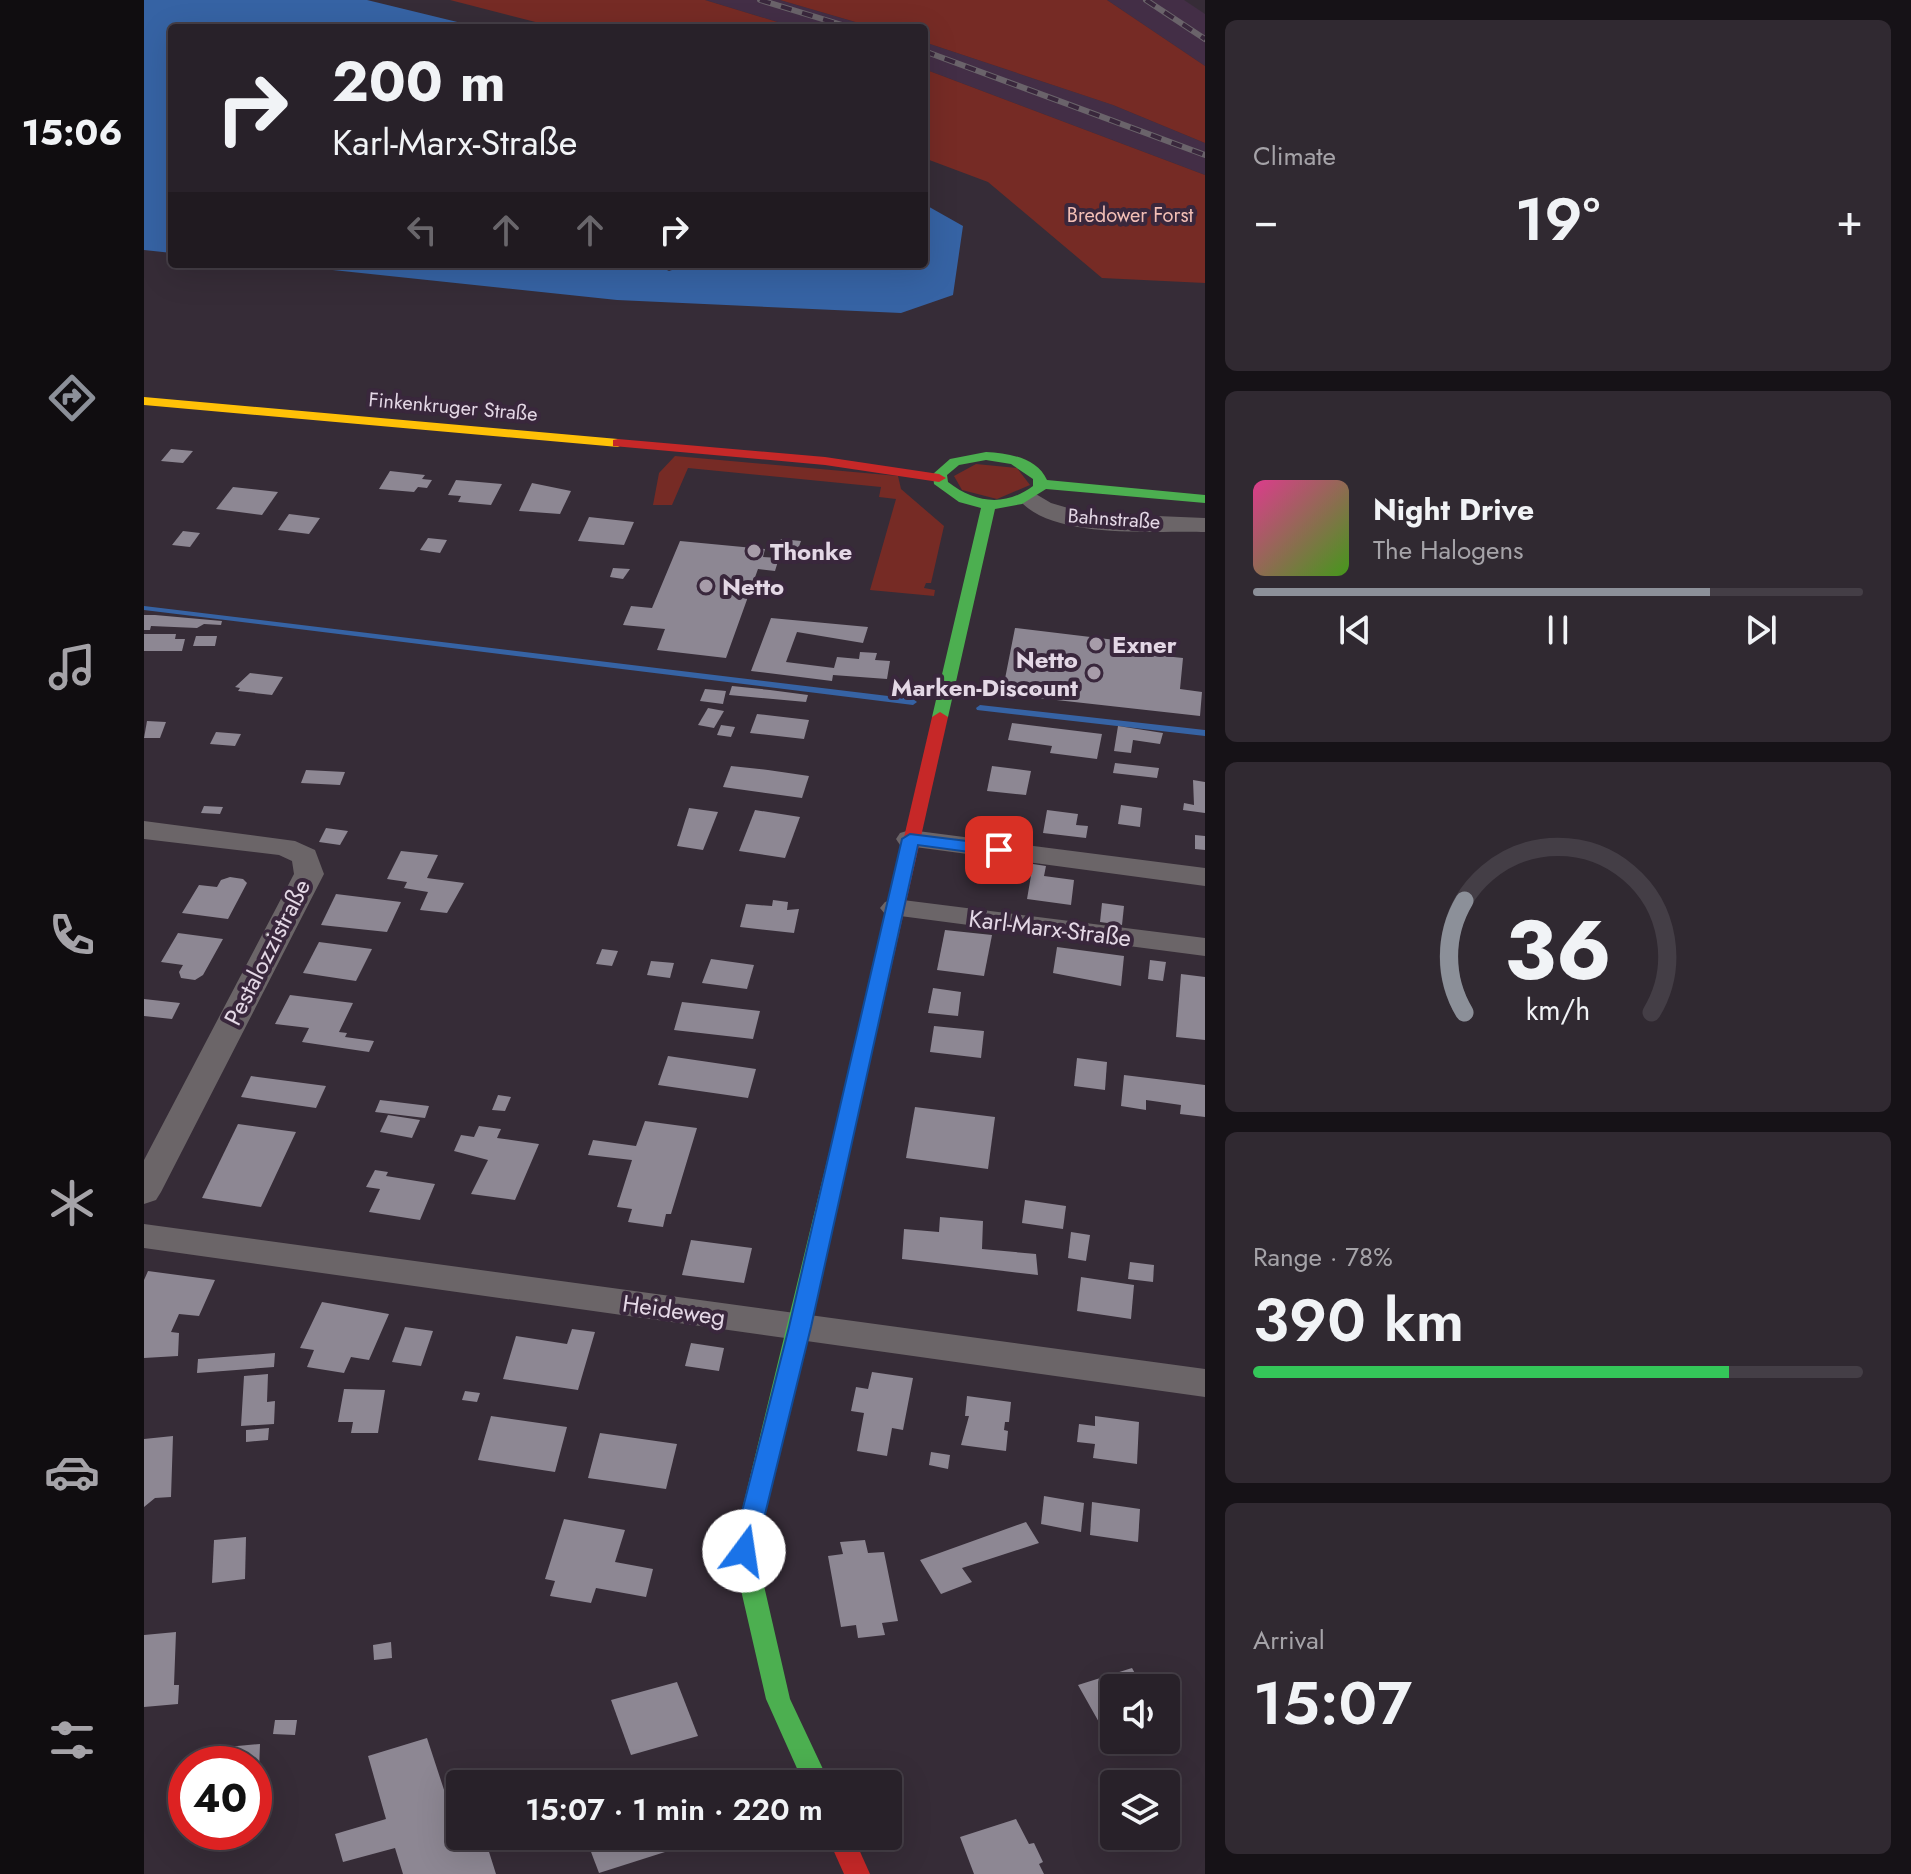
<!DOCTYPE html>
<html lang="en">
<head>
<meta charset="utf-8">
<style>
  body { margin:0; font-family:Jost,sans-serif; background:#302931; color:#f1f3f6; height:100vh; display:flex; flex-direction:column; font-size:30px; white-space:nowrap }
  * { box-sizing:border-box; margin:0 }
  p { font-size:26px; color:#a5a3a8 }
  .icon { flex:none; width:44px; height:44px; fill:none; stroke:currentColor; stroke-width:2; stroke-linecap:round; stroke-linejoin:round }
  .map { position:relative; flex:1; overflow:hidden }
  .drawer { display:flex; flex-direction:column; gap:20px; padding:20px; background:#161217; width:706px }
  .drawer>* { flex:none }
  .hud { position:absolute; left:24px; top:24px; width:760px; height:244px; border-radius:8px; box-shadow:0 8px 32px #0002,0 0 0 2px #443e46; background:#282129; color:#f1f3f6; overflow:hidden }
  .buttons { position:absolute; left:956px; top:1674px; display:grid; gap:16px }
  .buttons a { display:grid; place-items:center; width:80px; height:80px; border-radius:8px; background:#282129; box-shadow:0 8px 32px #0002,0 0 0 2px #443e46; font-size:40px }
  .speed { position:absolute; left:24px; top:1746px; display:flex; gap:16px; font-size:40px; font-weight:700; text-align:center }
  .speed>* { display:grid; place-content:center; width:104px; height:104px; border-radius:50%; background:#282129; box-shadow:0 8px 32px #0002,0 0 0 2px #443e46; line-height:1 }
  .speed .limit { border:12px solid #d22; background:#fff; color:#111 }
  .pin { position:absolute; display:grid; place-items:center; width:68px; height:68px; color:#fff; margin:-34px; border-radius:16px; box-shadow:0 4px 12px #0006 }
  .me { position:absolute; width:88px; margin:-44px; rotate:14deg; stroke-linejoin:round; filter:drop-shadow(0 0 6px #0008) }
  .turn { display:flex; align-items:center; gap:28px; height:168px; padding:0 32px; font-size:36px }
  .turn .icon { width:104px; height:104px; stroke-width:2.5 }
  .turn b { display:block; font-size:56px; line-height:68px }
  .lanes { display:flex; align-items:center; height:76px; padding:0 32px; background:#0003; justify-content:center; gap:40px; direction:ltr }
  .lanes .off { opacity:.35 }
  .big { font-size:60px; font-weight:600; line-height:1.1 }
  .drawer .tile { flex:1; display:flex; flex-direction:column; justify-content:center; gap:12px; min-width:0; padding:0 28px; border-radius:12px; background:#302931 }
  .drawer .dial { align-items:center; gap:0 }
  .dial svg { height:208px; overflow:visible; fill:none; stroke:#443e46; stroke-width:7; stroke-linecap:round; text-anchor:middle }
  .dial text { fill:#f1f3f6; stroke:none }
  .song { display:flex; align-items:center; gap:24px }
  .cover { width:96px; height:96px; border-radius:12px; background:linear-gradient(135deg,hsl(330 70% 55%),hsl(100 70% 35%)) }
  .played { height:8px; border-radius:4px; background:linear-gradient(90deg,#8c9099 75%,#443e46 75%) }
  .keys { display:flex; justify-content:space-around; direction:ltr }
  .heat { display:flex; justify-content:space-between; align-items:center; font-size:44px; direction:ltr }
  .charge { height:12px; border-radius:6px; background:linear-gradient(90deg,#34c759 78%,#443e46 0) }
  .trip { position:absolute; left:302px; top:1770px; width:456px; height:80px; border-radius:8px; background:#282129; box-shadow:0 8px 32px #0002,0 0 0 2px #443e46; font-weight:600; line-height:80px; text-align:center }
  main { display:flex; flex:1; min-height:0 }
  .dock { display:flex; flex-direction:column; width:144px; justify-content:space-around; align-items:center; background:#100d10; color:#a5a3a8 }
  .dock .icon { width:56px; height:56px }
  .dock .current { color:#8c9099 }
  .dock b { font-size:36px; color:#f1f3f6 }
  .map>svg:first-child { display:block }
  .built { fill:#432e46 }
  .green { fill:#762b25 }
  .water { fill:#3663a4 }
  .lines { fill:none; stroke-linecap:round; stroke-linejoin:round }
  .stream { fill:#3663a4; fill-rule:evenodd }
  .building { fill:#8d8793 }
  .street { fill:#6b6568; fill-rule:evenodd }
  .fast { fill:#4caf50; fill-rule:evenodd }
  .slow { fill:#ffc107; fill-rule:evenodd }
  .jam { fill:#c62828; fill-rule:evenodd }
  .rail-casing { stroke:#6a636a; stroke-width:6 }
  .rail { stroke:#39273c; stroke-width:4; stroke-dasharray:11; stroke-linecap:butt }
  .route { fill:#1a73e8; stroke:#114b97; stroke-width:2 }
  .poi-dot { fill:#a79ca9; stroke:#39273c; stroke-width:3 }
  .labels { text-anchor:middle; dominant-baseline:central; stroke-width:8; stroke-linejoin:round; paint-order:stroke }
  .far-park-label { font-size:20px; fill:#f3bfb6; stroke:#39273c }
  .far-street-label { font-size:20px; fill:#e4d8e6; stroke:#39273c }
  .poi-label { font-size:24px; font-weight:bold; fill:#e4d8e6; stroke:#39273c; text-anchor:start }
  .street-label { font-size:24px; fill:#e4d8e6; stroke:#39273c }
</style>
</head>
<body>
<main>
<nav class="dock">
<b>15:06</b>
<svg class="icon current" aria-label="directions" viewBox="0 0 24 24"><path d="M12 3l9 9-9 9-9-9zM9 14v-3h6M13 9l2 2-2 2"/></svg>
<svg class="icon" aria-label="music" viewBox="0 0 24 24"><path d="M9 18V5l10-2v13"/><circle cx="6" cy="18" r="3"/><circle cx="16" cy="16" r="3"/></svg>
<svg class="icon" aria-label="phone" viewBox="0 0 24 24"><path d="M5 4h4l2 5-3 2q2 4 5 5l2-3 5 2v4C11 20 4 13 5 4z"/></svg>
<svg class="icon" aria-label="climate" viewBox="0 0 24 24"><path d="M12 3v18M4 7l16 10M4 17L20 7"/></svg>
<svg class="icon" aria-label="car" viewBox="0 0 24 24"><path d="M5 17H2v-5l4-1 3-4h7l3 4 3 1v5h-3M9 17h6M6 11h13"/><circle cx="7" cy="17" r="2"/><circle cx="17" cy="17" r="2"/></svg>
<svg class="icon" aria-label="filters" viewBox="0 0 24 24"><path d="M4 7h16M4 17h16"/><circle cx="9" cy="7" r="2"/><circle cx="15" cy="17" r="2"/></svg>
</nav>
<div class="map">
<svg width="1061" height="1874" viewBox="0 0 1061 1874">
  <rect width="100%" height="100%" fill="#362c37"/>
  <g class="built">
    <polygon points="561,0 636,0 732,28 653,28"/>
    <polygon points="963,0 1040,0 1061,14 1061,66"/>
    <polygon points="780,42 969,105 1061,143 1061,175 780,69"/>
  </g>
  <g class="green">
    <polygon points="306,0 561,0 653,28 415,28"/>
    <polygon points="636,0 963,0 1061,66 1061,143 969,105 780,42 780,28 732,28"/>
    <polygon points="780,69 1061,175 1061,283 958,278 844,182 780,158"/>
    <polygon points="531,456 754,476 757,489 800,526 787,583 782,583 780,588 791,590 790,596 726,590 752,499 735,497 737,487 544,468 528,505 509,505 515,473"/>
    <polygon points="832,464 873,468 886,485 853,499 818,490 810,476"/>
  </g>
  <g class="water">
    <polygon points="0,0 223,0 338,28 28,28 28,253 0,250"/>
    <polygon points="780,204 819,226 809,295 757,313 473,300 132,264 510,264 525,271 546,264 780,264"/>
  </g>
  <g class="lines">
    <g class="stream">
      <polygon points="0,606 769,699 773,702 769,705 0,610"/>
      <polygon points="836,705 1061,730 1061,736 833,710 832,708"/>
    </g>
  </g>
  <g class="building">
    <polygon points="27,449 49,451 39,463 17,461"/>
    <polygon points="246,471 281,475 278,479 288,480 283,488 274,487 270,492 235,489"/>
    <polygon points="312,480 358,484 347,505 314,502 317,496 304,495"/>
    <polygon points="388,483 427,491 416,514 375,511"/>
    <polygon points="89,487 134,492 118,515 72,509"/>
    <polygon points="145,514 176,518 165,534 134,530"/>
    <polygon points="445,517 490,522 480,545 434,541"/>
    <polygon points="39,531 56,533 46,547 28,545"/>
    <polygon points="284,538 303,540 296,553 276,550"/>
    <polygon points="637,539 657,541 654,549 634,547"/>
    <polygon points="536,541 621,549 619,557 635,558 631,571 614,569 582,658 513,650 521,629 479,625 487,606 508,608"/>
    <polygon points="469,568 486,569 479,579 466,577"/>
    <polygon points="0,615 11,615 78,621 77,625 60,624 53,628 7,626 6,630 0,630"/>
    <polygon points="627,618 724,627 719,643 653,632 642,662 690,668 693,657 715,659 716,652 733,653 731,660 746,661 743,679 689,675 688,681 607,671"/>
    <polygon points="871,628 1021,646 1020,656 1039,658 1036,689 1058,692 1056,716 858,694"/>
    <polygon points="0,634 32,634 31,639 41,639 38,651 0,651"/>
    <polygon points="52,636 73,636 71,646 49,646"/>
    <polygon points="106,673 139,677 128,695 94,691 96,688 91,687"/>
    <polygon points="588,686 626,690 664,695 662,702 585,695"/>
    <polygon points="561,689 582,691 579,704 556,701"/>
    <polygon points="564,708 580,711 570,728 554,725"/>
    <polygon points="613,714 665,720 660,739 606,733"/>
    <polygon points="3,721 22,722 16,738 0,738"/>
    <polygon points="868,723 958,734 953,759 906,753 908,746 864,740"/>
    <polygon points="577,725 591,727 587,737 573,735"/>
    <polygon points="974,726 1019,733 1016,744 989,740 987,753 970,751"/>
    <polygon points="72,732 97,734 91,746 66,744"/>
    <polygon points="971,763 1015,768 1013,778 969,773"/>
    <polygon points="587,766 624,770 665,776 658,798 579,787"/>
    <polygon points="848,766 887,771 882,795 843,791"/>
    <polygon points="162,770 201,772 196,785 157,783"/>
    <polygon points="1049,780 1061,782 1061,813 1039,810 1040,803 1050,805"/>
    <polygon points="977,805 998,808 996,827 974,824"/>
    <polygon points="60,806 79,807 76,814 57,813"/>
    <polygon points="545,808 574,812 559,850 533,846"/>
    <polygon points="611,810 656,817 641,858 595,851"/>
    <polygon points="903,810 934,814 932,825 944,826 942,838 899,833"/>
    <polygon points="182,828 204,831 196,845 175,842"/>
    <polygon points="1051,835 1061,836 1061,850 1051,849"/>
    <polygon points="257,851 294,855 283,878 320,883 303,913 276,910 284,892 260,888 263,882 243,879"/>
    <polygon points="889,864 902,866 900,876 930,880 927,905 883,899"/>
    <polygon points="86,877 99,879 103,883 84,919 38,913 55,885 73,887 77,880"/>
    <polygon points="192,894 257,902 243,932 177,925"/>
    <polygon points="629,900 644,902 643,910 655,909 650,933 596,927 602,904 628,906"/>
    <polygon points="958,903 980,906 978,925 956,922"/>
    <polygon points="801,930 848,935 840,976 793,970"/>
    <polygon points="34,933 79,939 59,975 51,980 37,978 35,972 39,965 17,962"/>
    <polygon points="175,942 228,949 212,981 159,973"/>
    <polygon points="913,947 980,956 977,986 909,973"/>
    <polygon points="458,949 474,951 468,966 452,964"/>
    <polygon points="567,959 610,965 603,989 558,983"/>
    <polygon points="1006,960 1022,962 1019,981 1004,979"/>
    <polygon points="507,961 530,963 526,978 503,975"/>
    <polygon points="1037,974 1061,977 1061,1040 1032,1037"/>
    <polygon points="789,988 817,992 814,1016 784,1013"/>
    <polygon points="146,995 209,1003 195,1032 203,1033 201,1037 230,1041 225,1052 158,1042 165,1028 131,1024"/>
    <polygon points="0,999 36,1003 28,1019 0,1016"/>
    <polygon points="538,1002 616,1011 609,1039 530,1030"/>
    <polygon points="790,1026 840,1031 837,1058 786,1052"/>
    <polygon points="524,1056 612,1069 604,1098 514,1085"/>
    <polygon points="933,1058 963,1062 961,1090 930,1086"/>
    <polygon points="980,1075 1061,1085 1061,1117 1036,1114 1037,1105 1002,1100 1002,1110 977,1106"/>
    <polygon points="107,1076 182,1086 172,1108 97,1097"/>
    <polygon points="354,1095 367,1097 361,1111 348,1110"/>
    <polygon points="236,1100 285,1106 281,1118 231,1112"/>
    <polygon points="771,1107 851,1117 844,1169 762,1158"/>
    <polygon points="244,1115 276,1120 268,1138 236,1132"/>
    <polygon points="501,1121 553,1128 527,1214 522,1214 519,1227 484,1222 488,1209 473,1207 488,1160 444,1155 449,1140 492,1146"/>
    <polygon points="94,1124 152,1132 117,1207 58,1198"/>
    <polygon points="335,1126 357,1129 353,1138 395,1144 371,1200 327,1194 344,1160 310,1151 317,1135 330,1137"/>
    <polygon points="231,1170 244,1172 242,1176 291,1184 276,1220 225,1212 236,1189 222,1187"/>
    <polygon points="881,1200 922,1206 919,1229 878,1223"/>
    <polygon points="796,1217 839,1221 838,1249 892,1254 894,1275 758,1259 760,1229 795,1232"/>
    <polygon points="927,1232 946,1235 942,1261 924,1258"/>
    <polygon points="547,1240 608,1248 600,1283 538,1275"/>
    <polygon points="986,1262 1010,1265 1009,1282 984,1279"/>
    <polygon points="4,1271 71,1280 55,1316 35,1314 27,1332 35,1333 34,1356 0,1358 0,1280"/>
    <polygon points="937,1277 990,1285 987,1319 933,1311"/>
    <polygon points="178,1302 245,1314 225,1360 207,1357 200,1373 163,1367 170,1350 156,1348"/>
    <polygon points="261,1327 289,1331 277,1366 248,1362"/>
    <polygon points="428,1329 451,1332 434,1390 359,1379 372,1336 423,1344"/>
    <polygon points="547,1343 580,1348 575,1371 541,1366"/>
    <polygon points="131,1353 130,1367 53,1373 54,1359"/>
    <polygon points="728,1372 769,1378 759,1430 748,1428 743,1456 713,1451 720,1413 707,1411 712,1387 724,1389"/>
    <polygon points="124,1374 123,1402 131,1401 130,1424 97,1426 100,1376"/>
    <polygon points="200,1389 241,1390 234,1433 207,1433 209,1422 194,1422"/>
    <polygon points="321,1391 336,1393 333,1402 318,1400"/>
    <polygon points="823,1396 867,1402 865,1422 861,1422 860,1430 864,1431 862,1451 817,1445 825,1416 821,1416"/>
    <polygon points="347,1416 423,1427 411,1472 334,1460"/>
    <polygon points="951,1416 995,1422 993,1464 949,1458 951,1444 933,1442 935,1424 951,1426"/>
    <polygon points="125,1428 124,1440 102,1442 102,1430"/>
    <polygon points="456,1433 533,1444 522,1489 444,1478"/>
    <polygon points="29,1436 27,1497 11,1498 0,1507 0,1439"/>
    <polygon points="787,1452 806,1455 804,1469 785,1465"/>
    <polygon points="900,1496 940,1503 937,1532 897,1524"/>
    <polygon points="948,1502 996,1509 994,1542 946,1535"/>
    <polygon points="420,1519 481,1530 471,1562 509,1569 502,1597 452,1588 447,1603 406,1596 411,1581 401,1579"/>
    <polygon points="882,1522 895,1543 818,1568 828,1582 797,1594 776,1560"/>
    <polygon points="102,1537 101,1579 68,1583 70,1540"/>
    <polygon points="721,1540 724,1553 740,1552 754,1621 738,1623 741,1635 714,1638 712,1625 697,1627 684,1556 699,1554 696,1542"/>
    <polygon points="32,1632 30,1685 35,1685 34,1704 0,1707 0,1635"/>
    <polygon points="247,1642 248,1658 230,1660 229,1645"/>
    <polygon points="988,1668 999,1688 970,1688 970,1720 956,1724 934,1685"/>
    <polygon points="533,1682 554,1736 487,1755 467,1700"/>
    <polygon points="131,1720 153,1720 151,1735 129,1734"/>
    <polygon points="283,1738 304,1802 316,1798 316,1836 340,1836 352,1874 259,1874 251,1848 199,1862 191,1834 242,1819 224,1756"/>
    <polygon points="116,1744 115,1770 110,1771 110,1764 60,1764 61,1749"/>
    <polygon points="872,1819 885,1844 890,1843 899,1862 895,1864 900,1874 830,1874 816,1837"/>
    <polygon points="441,1836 514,1836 521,1852 455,1873"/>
  </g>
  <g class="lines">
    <g class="street">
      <path d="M885,490L907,503L941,513L1061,518V532C1013,530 904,541 873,497Z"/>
      <polygon points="0,821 151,841 171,850 180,874 17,1192 12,1200 0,1204 0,1160 150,874 148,861 135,855 0,839"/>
      <polygon points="766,830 1061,868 1061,886 756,845 752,839 756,833"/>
      <polygon points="751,899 1061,938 1061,956 741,914 736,908 741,902"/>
      <polygon points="0,1224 1061,1369 1061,1397 0,1248"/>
    </g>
    <g class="fast">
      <path d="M842,452C865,453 893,458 903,480L1061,495V503L902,489L878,504L851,509L804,717L796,722L788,717L837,508L815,502L790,484L789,474L806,459ZM842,460L867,464L889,479V486C861,507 831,503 804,482L803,475L815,465Z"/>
      <polygon points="729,1003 738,1009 612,1551 646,1699 686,1784 660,1784 622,1699 588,1551 720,1009"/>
    </g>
    <polygon class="slow" points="0,397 474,439 481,443 474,447 0,405"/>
    <g class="jam">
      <polygon points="474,439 681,457 795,474 802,478 795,482 681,465 469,446 469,440"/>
      <polygon points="796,712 804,717 738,1009 729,1015 720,1009 788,717"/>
      <polygon points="683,1836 709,1836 726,1874 700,1874"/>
    </g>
    <g class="rail-casing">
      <g id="rail">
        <polyline points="616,0 708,28"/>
        <polyline points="1002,0 1061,39"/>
        <polyline points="780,51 1061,155"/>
      </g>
    </g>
    <use href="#rail" class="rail"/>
  </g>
  <polygon class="route" points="766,834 855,845 863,850 855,856 774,845 667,1327 612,1551 609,1557 600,1560 592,1557 588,1551 645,1327 758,839"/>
  <g class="poi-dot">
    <circle cx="610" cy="551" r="8"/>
    <circle cx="562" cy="586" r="8"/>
    <circle cx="952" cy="644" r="8"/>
    <circle cx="950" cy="673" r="8"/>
  </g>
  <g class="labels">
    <g class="far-park-label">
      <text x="986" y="215">Bredower Forst</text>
    </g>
    <g class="far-street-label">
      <text transform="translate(309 407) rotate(5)">Finkenkruger Straße</text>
      <text transform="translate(970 519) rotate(4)">Bahnstraße</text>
    </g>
    <g class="poi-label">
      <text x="626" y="551">Thonke</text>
      <text x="578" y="586">Netto</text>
      <text x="968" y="644">Exner</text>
      <text x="934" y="659" text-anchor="end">Netto<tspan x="934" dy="28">Marken-Discount</tspan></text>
    </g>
    <g class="street-label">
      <text transform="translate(906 928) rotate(7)">Karl-Marx-Straße</text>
      <text transform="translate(123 952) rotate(-63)">Pestalozzistraße</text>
      <text transform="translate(530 1310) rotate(8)">Heideweg</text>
    </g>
  </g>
</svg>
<div class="buttons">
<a><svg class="icon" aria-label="sound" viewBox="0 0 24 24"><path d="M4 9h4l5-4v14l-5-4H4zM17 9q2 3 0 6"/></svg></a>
<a><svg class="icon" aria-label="layers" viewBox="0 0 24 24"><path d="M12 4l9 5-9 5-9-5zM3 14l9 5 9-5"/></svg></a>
</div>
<div class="speed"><div class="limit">40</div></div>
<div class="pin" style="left:855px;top:850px;background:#d93025"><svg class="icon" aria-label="arrive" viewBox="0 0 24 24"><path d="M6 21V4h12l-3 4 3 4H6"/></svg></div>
<svg class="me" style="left:600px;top:1551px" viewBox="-20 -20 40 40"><circle r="19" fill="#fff"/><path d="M0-13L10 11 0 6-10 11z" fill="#1a73e8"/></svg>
<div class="trip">15:07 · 1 min · 220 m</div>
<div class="hud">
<div class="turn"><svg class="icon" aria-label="right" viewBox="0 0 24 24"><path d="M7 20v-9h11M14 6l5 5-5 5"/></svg><div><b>200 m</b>Karl-Marx-Straße</div></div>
<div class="lanes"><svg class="icon off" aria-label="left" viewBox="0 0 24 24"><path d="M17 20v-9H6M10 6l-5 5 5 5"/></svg><svg class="icon off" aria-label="ahead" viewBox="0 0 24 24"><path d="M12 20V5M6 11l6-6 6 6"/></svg><svg class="icon off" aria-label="ahead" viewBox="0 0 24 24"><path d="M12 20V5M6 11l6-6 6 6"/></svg><svg class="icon" aria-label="right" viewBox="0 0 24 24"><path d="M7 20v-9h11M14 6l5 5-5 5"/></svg></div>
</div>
</div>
<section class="drawer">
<div class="tile"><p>Climate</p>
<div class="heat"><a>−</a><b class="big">19°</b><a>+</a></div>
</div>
<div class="tile">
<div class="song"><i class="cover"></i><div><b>Night Drive</b><p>The Halogens</p></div></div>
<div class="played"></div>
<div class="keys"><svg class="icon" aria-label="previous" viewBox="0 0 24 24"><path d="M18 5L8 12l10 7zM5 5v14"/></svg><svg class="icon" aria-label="pause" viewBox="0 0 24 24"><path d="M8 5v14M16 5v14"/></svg><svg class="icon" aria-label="next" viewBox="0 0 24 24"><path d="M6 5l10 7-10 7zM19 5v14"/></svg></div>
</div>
<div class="tile dial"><svg viewBox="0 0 100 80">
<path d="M14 69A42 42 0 1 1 86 69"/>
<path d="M14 69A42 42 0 0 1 14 26" stroke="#8c9099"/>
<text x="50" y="56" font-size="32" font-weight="700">36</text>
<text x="50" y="72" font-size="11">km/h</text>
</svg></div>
<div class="tile"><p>Range · 78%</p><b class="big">390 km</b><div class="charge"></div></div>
<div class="tile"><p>Arrival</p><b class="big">15:07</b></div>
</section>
</main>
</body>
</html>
